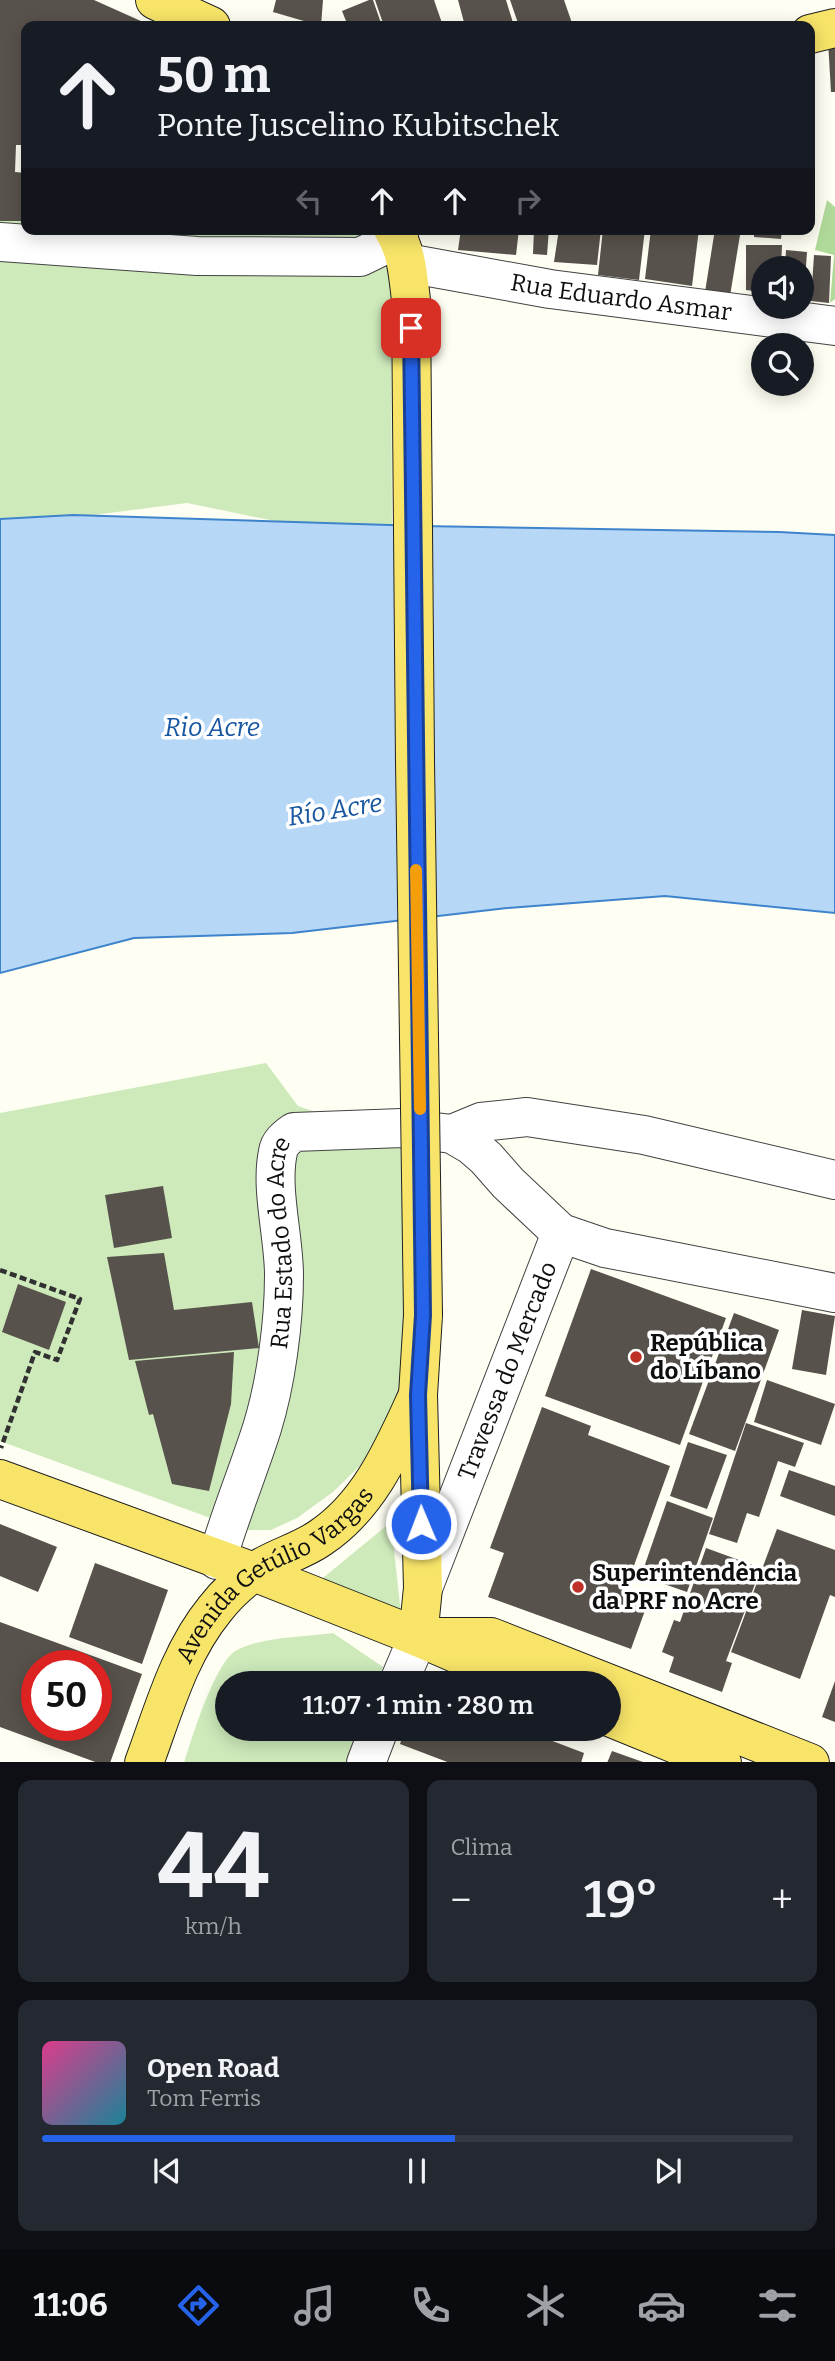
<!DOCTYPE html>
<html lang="pt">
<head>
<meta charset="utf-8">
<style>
  body { margin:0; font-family:Bitter,serif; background:#242831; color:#f1f3f6; height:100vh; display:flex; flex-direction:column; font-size:26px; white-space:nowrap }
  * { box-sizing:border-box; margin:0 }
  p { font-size:23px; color:#9ea1a6 }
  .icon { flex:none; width:38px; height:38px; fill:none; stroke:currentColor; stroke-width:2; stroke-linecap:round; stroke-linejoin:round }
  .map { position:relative; height:1762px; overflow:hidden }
  .drawer { display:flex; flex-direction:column; gap:18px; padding:18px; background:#0d0f14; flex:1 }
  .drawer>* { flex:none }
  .banner { position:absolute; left:21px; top:21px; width:794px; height:214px; border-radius:14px; box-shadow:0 4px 18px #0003; background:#171b24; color:#f1f3f6; overflow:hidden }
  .tools { position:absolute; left:751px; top:256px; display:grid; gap:14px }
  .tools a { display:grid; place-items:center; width:63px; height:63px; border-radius:50%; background:#171b24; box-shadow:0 4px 18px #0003; font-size:35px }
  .speed { position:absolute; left:21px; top:1650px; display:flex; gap:14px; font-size:35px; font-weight:700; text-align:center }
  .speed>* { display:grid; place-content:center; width:91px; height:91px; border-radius:50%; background:#171b24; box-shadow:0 4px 18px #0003; line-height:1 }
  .speed .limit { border:10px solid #d22; background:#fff; color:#111 }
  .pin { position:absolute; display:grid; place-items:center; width:60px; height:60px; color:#fff; margin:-30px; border-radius:14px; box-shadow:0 4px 10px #0006 }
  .me { position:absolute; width:77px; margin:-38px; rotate:359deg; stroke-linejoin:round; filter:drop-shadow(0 0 5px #0008) }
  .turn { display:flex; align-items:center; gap:24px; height:147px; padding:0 21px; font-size:32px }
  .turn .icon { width:91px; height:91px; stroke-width:2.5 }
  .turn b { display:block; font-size:49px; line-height:60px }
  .lanes { display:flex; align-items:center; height:66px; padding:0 21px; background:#0003; justify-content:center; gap:35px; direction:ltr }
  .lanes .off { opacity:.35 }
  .big { font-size:52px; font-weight:600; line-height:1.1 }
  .drawer .card { flex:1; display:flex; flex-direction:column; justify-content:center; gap:10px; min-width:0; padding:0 24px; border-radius:14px; background:#242831 }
  .drawer .dial { align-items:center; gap:0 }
  .dial b { font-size:91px; line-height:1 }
  .song { display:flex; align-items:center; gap:21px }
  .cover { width:84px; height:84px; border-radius:10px; background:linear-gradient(135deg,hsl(330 70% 55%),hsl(190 70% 35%)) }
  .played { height:7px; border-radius:4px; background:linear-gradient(90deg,#2563eb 55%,#363941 55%) }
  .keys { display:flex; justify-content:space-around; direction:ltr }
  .heat { display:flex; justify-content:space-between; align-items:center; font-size:38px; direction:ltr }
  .drawer .tiles { flex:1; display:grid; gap:18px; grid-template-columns:1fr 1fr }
  .card:last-child { grid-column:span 2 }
  .trip { position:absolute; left:215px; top:1671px; width:406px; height:70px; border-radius:35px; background:#171b24; box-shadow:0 4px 18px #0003; font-weight:600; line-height:70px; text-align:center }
  .dock { display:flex; height:112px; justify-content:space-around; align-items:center; background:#090b0e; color:#9ea1a6 }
  .dock .icon { width:49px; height:49px }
  .dock .active { color:#2563eb }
  .dock b { font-size:32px; color:#f1f3f6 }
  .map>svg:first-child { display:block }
  .green { fill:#ceeabb }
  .forest { fill:#b0da9a }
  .water { fill:#b7d7f6; stroke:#3e84cc; stroke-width:2 }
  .building { fill:#58524c; fill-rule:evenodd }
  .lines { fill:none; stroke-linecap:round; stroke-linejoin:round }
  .minor-casing { stroke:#424242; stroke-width:40 }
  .major-casing { stroke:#202020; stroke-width:40 }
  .path { stroke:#313131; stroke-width:4.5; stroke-dasharray:7 3.5; stroke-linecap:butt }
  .minor { stroke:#fff; stroke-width:38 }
  .major { stroke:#f7e469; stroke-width:38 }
  .major-bridge-casing { stroke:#202020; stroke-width:40; stroke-linecap:butt }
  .major-bridge { stroke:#f7e469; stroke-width:38 }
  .route-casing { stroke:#184099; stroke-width:18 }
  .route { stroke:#2563eb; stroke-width:12 }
  .slow { stroke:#f59e0b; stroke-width:12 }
  .poi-dot { fill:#bf3027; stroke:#fff; stroke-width:2.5 }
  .labels { text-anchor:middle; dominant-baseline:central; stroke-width:7; stroke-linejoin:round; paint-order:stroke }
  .street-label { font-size:24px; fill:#0f0f0f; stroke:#fff }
  .poi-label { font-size:24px; font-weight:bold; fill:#0f0f0f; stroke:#fff; text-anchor:start }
  .water-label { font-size:26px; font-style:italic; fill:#1857a1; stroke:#fff }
</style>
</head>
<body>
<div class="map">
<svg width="835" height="1763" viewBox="0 0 835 1763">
  <rect width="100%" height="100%" fill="#fffef2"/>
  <g class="green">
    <polygon points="0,220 26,221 26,229 364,230 391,276 392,545 187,503 0,527"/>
    <polygon points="266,1063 298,1106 407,1144 405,1388 373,1453 333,1492 297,1518 271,1530 243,1530 0,1441 0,1113"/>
    <polygon points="391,1522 401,1614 318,1582"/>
    <path d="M333,1633L383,1667L378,1683L228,1684V1729H363L353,1762L184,1763C192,1738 215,1661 237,1650C262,1637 304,1637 333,1633Z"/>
  </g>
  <polygon class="forest" points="827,200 835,207 835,299 830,303 834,255 815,250"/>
  <polygon class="water" points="73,515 421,526 779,532 835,535 835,913 665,896 507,908 292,933 134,938 0,973 0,519"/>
  <g class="building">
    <polygon points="0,0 94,0 152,26 26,26 26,145 16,145 15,172 26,173 26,221 0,221"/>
    <polygon points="276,0 323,0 321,26 273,12"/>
    <polygon points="369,0 373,0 382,26 348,26 342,11"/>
    <polygon points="375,0 434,0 443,26 384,26"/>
    <polygon points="458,0 506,0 514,26 465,26"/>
    <polygon points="510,0 564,0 573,26 519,26"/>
    <polygon points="828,41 835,41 835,92 831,92"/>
    <polygon points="461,229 519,229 516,255 458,250"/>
    <polygon points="534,229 549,229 547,255 533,254"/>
    <polygon points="559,229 601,229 597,265 554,262"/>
    <polygon points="603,229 645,229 639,280 598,275"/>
    <polygon points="651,229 699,229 692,286 645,279"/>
    <polygon points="715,229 741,229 730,296 705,292"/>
    <polygon points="754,229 782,229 781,239 754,237"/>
    <polygon points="746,245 782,245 781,268 763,268 763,292 746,290"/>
    <polygon points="786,250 807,252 804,293 802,293 802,268 785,268"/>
    <polygon points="814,255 831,256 829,303 811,301"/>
    <polygon points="163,1186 172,1238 114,1248 105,1195"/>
    <polygon points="164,1253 174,1310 252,1302 259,1348 129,1360 107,1257"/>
    <polygon points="591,1269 726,1318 680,1445 545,1396"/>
    <polygon points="18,1284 66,1302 49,1350 2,1332"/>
    <polygon points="802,1310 835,1316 826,1375 792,1369"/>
    <polygon points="734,1313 779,1330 735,1451 689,1434"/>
    <polygon points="234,1352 231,1404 209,1491 172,1484 153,1414 149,1415 135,1361"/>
    <polygon points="767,1380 835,1404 821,1445 754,1422"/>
    <polygon points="542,1407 591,1426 588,1435 670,1466 623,1596 647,1605 631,1649 488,1597 504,1553 490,1548"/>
    <polygon points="746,1423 804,1443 795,1467 778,1461 759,1517 747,1513 737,1543 709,1534"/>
    <polygon points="688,1442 727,1455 707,1509 670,1496"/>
    <polygon points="789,1470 835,1486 835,1516 780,1496"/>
    <polygon points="667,1501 713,1518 687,1592 641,1576"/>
    <polygon points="0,1524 57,1547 38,1592 0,1576"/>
    <polygon points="777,1529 835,1550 835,1597 830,1595 800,1679 731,1652"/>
    <polygon points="706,1548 761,1568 726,1661 732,1663 722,1692 669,1672 674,1657 662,1652 674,1620 680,1622"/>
    <polygon points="95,1563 168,1590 142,1664 69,1637"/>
    <path d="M0,1622L142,1674L110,1763H98L0,1727ZM37,1666H96V1726H37Z"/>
    <polygon points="835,1681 835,1722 822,1717"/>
    <polygon points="405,1729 521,1729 584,1753 581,1763 450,1763 400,1744"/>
    <polygon points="612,1751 643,1762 643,1763 607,1763"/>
  </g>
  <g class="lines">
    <g class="minor-casing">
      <g id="minor">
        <polyline points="0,242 197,256 360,257 399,238"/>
        <path id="s1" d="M407,263L550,289L835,326"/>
        <polyline points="452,1134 481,1122 527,1117 644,1135 835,1180"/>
        <path id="s2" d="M217,1560C230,1515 248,1472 262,1428C276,1383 284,1322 284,1275C284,1237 270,1188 278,1152C279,1143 287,1137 294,1132L402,1128L452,1134L471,1145L486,1158L508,1183L561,1233L605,1248L835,1293"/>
        <path id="s3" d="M423,1588L561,1233"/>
        <polyline points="398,1684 418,1637"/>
        <polyline points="366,1763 379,1729"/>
      </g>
    </g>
    <g class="major-casing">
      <g id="major">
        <polyline points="155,0 211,26"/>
        <polyline points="810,34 835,28"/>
        <path d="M393,229C407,251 408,276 411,300L415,761"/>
        <polyline points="0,1479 254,1572 418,1637 527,1684"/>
        <polyline points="418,1637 423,1588 418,1395 423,1315"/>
        <polyline points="433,1637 491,1637 810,1763"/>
        <polyline points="609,1717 722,1763"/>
        <path id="s4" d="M144,1763C164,1709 179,1653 215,1609C225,1596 241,1581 254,1572C274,1558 300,1552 320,1538C370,1505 394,1447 418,1395"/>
      </g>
    </g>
    <polyline class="path" points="0,1270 80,1299 57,1360 35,1352 1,1448"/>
    <use href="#minor" class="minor"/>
    <use href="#major" class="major"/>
    <g class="major-bridge-casing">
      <polyline id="major-bridge" points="415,761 423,1315"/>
    </g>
    <use href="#major-bridge" class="major-bridge"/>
  </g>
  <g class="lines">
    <g class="route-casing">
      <polyline id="route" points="411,328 423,1315 418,1395 421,1524"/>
    </g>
    <use href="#route" class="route"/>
    <polyline class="slow" points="416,870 420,1109"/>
  </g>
  <g class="poi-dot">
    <circle cx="636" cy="1357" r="7"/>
    <circle cx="578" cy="1587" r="7"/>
  </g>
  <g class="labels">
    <g class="street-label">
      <text stroke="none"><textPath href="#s1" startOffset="217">Rua Eduardo Asmar</textPath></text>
      <text stroke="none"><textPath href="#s2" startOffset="327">Rua Estado do Acre</textPath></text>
      <text stroke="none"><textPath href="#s3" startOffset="233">Travessa do Mercado</textPath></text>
      <text stroke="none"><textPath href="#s4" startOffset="238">Avenida Getúlio Vargas</textPath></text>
    </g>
    <g class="poi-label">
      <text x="650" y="1343">República<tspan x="650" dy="28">do Líbano</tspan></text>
      <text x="592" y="1573">Superintendência<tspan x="592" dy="28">da PRF no Acre</tspan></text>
    </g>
    <g class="water-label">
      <text x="212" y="727">Rio Acre</text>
      <text transform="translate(335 810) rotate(-9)">Río Acre</text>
    </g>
  </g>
</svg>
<div class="tools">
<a><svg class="icon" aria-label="sound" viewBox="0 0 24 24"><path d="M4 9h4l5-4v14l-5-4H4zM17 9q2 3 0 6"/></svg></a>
<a><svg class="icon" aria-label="search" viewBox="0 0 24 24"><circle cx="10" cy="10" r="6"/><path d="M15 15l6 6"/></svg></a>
</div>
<div class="speed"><div class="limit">50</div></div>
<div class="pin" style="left:411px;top:328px;background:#d93025"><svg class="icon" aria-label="arrive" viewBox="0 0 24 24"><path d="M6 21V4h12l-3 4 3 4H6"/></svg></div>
<svg class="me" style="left:421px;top:1524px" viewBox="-20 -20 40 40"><circle r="17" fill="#2563eb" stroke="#fff" stroke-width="3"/><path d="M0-11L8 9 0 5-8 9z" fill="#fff"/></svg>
<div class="trip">11:07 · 1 min · 280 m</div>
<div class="banner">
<div class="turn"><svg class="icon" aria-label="ahead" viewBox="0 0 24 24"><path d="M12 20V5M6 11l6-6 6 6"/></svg><div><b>50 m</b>Ponte Juscelino Kubitschek</div></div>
<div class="lanes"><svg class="icon off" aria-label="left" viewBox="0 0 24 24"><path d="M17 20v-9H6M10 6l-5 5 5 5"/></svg><svg class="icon" aria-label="ahead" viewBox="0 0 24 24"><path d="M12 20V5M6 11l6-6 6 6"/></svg><svg class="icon" aria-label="ahead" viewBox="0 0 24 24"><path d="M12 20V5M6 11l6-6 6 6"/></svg><svg class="icon off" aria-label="right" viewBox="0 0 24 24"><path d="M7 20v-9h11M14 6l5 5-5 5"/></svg></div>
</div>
</div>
<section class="drawer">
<div class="tiles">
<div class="card dial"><b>44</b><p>km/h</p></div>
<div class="card"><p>Clima</p>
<div class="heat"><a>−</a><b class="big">19°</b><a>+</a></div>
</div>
<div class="card">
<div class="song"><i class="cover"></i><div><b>Open Road</b><p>Tom Ferris</p></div></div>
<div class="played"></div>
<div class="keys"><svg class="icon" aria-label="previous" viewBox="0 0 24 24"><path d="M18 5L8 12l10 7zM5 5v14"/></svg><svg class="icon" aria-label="pause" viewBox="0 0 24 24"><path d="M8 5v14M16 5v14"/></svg><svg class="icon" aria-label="next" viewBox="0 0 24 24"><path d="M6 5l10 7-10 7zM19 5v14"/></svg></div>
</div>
</div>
</section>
<nav class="dock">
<b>11:06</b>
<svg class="icon active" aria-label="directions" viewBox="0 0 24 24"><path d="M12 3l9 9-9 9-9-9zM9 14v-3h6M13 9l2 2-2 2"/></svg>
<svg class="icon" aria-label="music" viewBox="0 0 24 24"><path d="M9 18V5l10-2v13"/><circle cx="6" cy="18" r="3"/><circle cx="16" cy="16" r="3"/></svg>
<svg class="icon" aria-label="phone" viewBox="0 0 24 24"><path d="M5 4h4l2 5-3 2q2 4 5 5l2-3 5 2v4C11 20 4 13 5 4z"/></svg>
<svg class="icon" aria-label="climate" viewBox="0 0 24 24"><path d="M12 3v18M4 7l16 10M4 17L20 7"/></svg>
<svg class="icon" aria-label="car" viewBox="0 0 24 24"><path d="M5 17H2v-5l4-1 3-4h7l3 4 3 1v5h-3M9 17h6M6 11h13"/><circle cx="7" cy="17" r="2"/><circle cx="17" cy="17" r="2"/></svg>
<svg class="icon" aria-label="filters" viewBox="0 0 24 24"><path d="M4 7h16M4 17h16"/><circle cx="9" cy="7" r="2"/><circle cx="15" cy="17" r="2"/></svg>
</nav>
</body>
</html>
